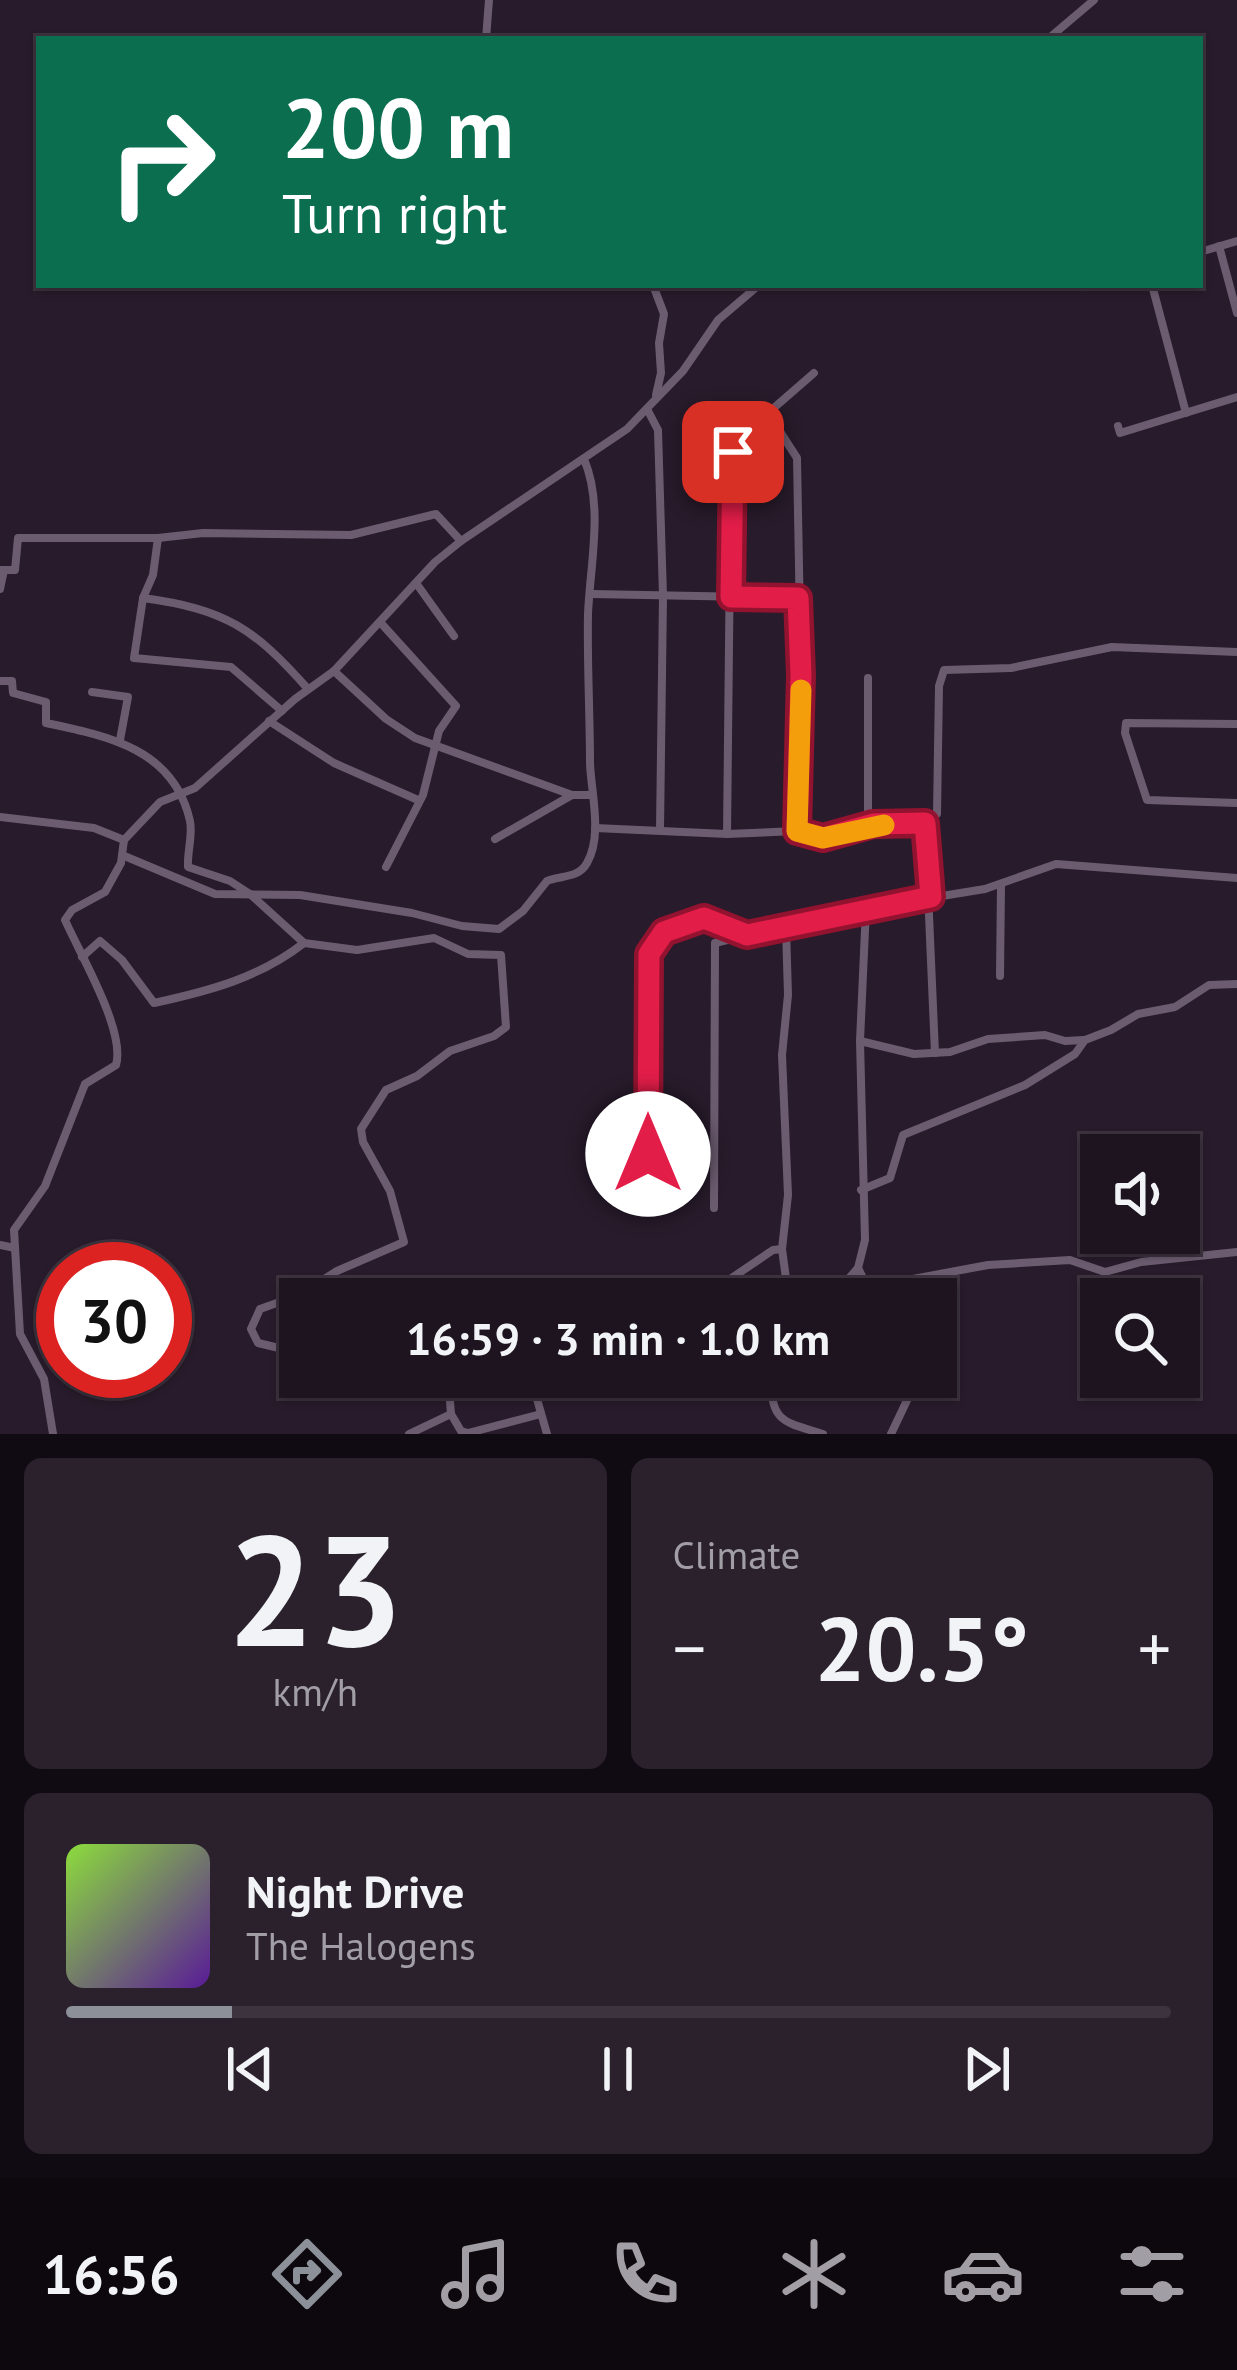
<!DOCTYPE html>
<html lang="en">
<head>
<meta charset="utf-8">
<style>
  body { margin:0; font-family:"PT Sans",sans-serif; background:#2b212d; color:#f1f3f6; height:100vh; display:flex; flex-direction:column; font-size:45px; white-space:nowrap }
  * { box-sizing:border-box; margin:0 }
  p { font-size:39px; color:#a19ea5 }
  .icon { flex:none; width:66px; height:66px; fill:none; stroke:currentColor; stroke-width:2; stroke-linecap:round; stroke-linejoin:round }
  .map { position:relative; height:1434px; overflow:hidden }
  .panel { display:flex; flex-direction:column; gap:24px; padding:24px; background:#100b12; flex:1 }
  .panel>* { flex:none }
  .hud { position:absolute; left:36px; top:36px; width:1167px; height:252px; border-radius:0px; box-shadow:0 3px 9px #0004,0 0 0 3px #3c333e; background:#0b6e4f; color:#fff; overflow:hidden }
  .buttons { position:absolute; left:1080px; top:1134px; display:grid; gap:24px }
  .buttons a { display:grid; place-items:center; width:120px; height:120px; border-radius:0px; background:#1e1420; box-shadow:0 3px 9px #0004,0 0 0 3px #3c333e; font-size:60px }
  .speed { position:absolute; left:36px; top:1242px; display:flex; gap:24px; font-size:60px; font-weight:700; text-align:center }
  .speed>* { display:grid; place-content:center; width:156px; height:156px; border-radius:50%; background:#1e1420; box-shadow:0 3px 9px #0004,0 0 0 3px #3c333e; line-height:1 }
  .speed .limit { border:18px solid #d22; background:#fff; color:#111 }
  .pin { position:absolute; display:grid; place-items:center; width:102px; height:102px; color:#fff; margin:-51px; border-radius:24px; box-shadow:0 6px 18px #0006 }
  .me { position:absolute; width:132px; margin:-66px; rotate:0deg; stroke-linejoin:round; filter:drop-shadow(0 0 9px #0008) }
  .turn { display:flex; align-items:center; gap:42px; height:252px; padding:0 48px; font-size:54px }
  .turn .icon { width:156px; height:156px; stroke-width:2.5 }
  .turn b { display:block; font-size:84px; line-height:102px }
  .big { font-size:90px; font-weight:700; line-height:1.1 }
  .panel .card { flex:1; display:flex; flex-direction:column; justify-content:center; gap:18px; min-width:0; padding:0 42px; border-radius:18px; background:#2b212d }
  .panel .dial { align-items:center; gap:0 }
  .dial b { font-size:156px; line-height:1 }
  .song { display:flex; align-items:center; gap:36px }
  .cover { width:144px; height:144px; border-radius:18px; background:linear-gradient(135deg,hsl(90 70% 55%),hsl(270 70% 35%)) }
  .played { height:12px; border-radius:6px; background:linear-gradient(90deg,#8c9099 15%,#3c333e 15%) }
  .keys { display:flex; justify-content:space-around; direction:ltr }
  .heat { display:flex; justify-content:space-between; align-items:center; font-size:66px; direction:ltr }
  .panel .tiles { flex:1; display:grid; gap:24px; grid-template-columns:1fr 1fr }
  .card:last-child { grid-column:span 2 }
  .trip { position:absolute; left:279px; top:1278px; width:678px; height:120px; border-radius:0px; background:#1e1420; box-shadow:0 3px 9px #0004,0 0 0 3px #3c333e; font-weight:700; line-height:120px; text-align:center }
  .menu { display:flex; height:192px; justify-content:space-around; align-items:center; background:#0c080d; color:#a19ea5 }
  .menu .icon { width:84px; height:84px }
  .menu .selected { color:#8c9099 }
  .menu b { font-size:54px; color:#f1f3f6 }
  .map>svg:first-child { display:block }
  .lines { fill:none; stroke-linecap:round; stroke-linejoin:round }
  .minor { stroke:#6c5c70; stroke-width:8 }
  .route-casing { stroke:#92132f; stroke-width:30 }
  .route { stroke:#e11d48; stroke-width:21 }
  .slow { stroke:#f59e0b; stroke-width:21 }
</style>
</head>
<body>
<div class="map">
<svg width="1237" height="1434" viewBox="0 0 1237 1434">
  <rect width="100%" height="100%" fill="#281b2b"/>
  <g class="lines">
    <g class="minor">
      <polyline points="486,39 489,0"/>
      <polyline points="1048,39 1094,0"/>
      <polyline points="1219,246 1237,313"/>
      <polyline points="1200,252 1237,241"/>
      <polyline points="653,285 664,314 659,343 661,373 656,395"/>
      <polyline points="1152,285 1186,413"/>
      <polyline points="1088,287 1093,285"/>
      <polyline points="647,409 658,430 663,596 660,830"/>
      <polyline points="768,413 797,458 801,675 797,831"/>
      <polyline points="1118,426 1120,433 1237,397"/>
      <polyline points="158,538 153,575 143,598 134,658 231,667 282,711"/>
      <polyline points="0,570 15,570 18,538 158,538 203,533 351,535 436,514 461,541"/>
      <polyline points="416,583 454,636"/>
      <polyline points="0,589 4,570"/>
      <polyline points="591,594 798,598"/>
      <path d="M143,598C225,609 254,628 308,689"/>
      <polyline points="380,622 456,706 439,731 423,795 386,867"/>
      <polyline points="334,671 386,719 415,738 572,795"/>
      <path d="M0,681H12L13,693L46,702V723C108,736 174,749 190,821C193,835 187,852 188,867L230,881L250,894L304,943L357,950L434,938L468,954L501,955L506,1027L494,1036L450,1051L417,1076L386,1090L361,1129L363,1142L390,1191L404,1242L337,1271L299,1295L260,1309L251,1329L258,1343L300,1353"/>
      <polyline points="92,692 128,697 120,740"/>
      <polyline points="269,721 334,763 418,800"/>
      <polyline points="1237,724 1126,723 1125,733 1147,800 1237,803"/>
      <polyline points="0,817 94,828 124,840"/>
      <polyline points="925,823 935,1053"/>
      <polyline points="868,826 868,678"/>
      <polyline points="595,828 727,834 797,831 823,839 873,824 925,823 937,814 939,686 944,670 1011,668 1112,647 1237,652"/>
      <polyline points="727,834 731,457 768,413 814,373"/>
      <polyline points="495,839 572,795 591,795"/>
      <path d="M122,855L215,894L300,895L412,913L462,926L499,929L523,911L547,881C561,875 578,879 587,863C603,835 591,793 590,763C590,713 587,664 588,614C590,565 604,506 584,459"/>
      <polyline points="786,928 788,995 782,1055 788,1195 782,1249 787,1286 797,1292 844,1284 858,1268 865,1240 860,1041 866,908"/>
      <path d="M82,957L100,941L122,960L154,1003C209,991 259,978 304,943"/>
      <polyline points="1000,976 1001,885"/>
      <polyline points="860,1041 914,1054 950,1052 988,1039 1045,1035 1065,1041 1084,1040"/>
      <polyline points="861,1190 890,1178 903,1135 1025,1085 1075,1054 1085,1040 1111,1030 1138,1014 1175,1007 1209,985 1237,984"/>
      <path d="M647,1194L649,954C676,916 705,911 745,934"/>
      <polyline points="714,1208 715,943 837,913 985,889 1056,864 1237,878"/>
      <polyline points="0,1245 15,1248"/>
      <polyline points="858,1268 865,1282 886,1284 988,1265 1070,1260 1105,1272 1141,1262 1237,1252"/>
      <polyline points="886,1284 909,1299"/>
      <polyline points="647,1299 662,1288 685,1299"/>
      <polyline points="685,1299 708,1294 773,1250 782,1249"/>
      <polyline points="448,1377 451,1414 461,1431 468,1433 541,1414"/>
      <polyline points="534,1377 531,1378 547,1434"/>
      <path d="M771,1377C770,1423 785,1422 823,1434"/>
      <path d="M53,1434L44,1379L20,1334L14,1230L45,1186L85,1084L116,1065C126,1031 80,954 65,920L72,910L105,892L121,863L124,840L160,802L195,788L295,699L334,671L435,562L461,541L627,429L683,371L718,320L759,285"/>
      <polyline points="409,1434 451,1414"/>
      <polyline points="891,1434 910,1394 912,1377"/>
    </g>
  </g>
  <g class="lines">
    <g class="route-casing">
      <polyline id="route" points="648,1154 649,954 664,932 704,918 747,935 931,897 925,823 873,824 823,838 797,831 801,675 798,598 731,597 733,452"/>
    </g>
    <use href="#route" class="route"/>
    <polyline class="slow" points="801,690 797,831 823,838 884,825"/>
  </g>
</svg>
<div class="buttons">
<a><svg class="icon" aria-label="sound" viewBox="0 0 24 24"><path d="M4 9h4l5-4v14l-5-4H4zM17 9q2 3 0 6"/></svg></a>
<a><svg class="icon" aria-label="search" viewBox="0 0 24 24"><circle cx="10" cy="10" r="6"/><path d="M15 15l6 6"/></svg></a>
</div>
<div class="speed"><div class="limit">30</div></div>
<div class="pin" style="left:733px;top:452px;background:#d93025"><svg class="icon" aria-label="arrive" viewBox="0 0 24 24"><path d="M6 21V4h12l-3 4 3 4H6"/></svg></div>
<svg class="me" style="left:648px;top:1154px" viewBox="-20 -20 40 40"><circle r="19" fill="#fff"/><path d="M0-13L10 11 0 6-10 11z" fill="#e11d48"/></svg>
<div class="trip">16:59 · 3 min · 1.0 km</div>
<div class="hud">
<div class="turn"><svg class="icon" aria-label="right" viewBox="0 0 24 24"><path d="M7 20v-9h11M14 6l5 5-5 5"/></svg><div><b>200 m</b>Turn right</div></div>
</div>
</div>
<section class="panel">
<div class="tiles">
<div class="card dial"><b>23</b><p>km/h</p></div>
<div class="card"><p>Climate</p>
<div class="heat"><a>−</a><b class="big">20.5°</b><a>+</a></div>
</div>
<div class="card">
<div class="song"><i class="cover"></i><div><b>Night Drive</b><p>The Halogens</p></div></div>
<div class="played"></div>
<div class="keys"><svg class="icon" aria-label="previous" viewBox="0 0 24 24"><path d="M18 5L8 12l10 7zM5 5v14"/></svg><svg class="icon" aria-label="pause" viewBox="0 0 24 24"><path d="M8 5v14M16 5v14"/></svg><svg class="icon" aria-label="next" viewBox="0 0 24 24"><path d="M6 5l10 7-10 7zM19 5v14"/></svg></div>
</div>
</div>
</section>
<nav class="menu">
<b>16:56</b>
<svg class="icon selected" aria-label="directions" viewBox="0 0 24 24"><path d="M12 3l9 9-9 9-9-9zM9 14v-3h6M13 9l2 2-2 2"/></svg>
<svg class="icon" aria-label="music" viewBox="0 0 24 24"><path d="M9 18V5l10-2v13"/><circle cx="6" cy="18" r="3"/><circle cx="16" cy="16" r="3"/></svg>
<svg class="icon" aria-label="phone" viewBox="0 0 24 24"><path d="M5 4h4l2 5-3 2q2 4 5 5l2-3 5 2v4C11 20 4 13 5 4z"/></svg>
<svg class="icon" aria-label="climate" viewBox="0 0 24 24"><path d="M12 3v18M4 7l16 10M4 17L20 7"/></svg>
<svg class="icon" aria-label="car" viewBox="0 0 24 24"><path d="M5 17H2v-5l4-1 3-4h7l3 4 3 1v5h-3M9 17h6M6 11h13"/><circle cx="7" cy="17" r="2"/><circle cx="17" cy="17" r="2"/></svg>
<svg class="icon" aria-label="filters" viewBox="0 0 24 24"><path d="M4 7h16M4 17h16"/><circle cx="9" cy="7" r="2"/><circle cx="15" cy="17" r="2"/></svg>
</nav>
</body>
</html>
